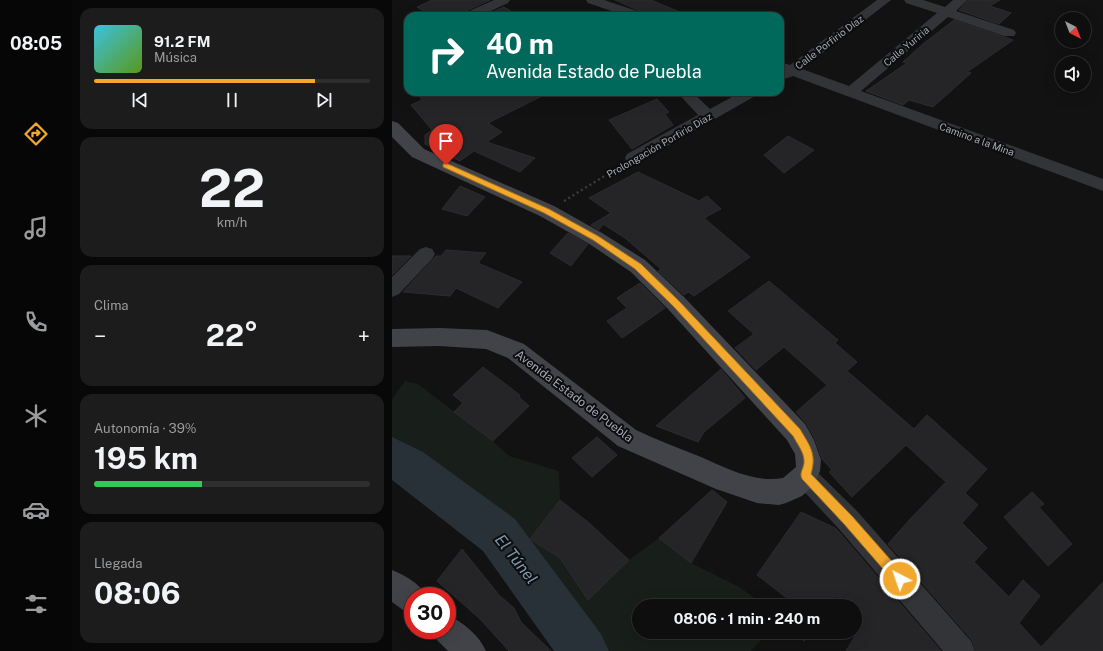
<!DOCTYPE html>
<html lang="es">
<head>
<meta charset="utf-8">
<style>
  body { margin:0; font-family:"Public Sans",sans-serif; background:#1c1c1c; color:#f1f3f6; height:100vh; display:flex; flex-direction:column; font-size:15px; white-space:nowrap }
  * { box-sizing:border-box; margin:0 }
  p { font-size:13px; color:#9b9c9e }
  .icon { flex:none; width:22px; height:22px; fill:none; stroke:currentColor; stroke-width:2; stroke-linecap:round; stroke-linejoin:round }
  .map { position:relative; flex:1; overflow:hidden }
  .details { display:flex; flex-direction:column; gap:8px; padding:8px; background:#080808; width:320px }
  .details>* { flex:none }
  .guide { position:absolute; left:12px; top:12px; width:380px; height:84px; border-radius:12px; box-shadow:0 4px 16px #0002,0 0 0 1px #2e2e2e; background:#00695c; color:#fff; overflow:hidden }
  .needle { width:26px; rotate:138deg }
  .tools { position:absolute; left:663px; top:12px; display:grid; gap:8px }
  .tools a { display:grid; place-items:center; width:36px; height:36px; border-radius:50%; background:#0e0e0e; box-shadow:0 4px 16px #0002,0 0 0 1px #2e2e2e; font-size:20px }
  .speed { position:absolute; left:12px; top:587px; display:flex; gap:8px; font-size:20px; font-weight:700; text-align:center }
  .speed>* { display:grid; place-content:center; width:52px; height:52px; border-radius:50%; background:#0e0e0e; box-shadow:0 4px 16px #0002,0 0 0 1px #2e2e2e; line-height:1 }
  .speed .limit { border:6px solid #d22; background:#fff; color:#111 }
  .pin { position:absolute; display:grid; place-items:center; width:34px; height:34px; color:#fff; margin:-41px -17px; border-radius:50% 50% 50% 0; rotate:-45deg; box-shadow:0 0 4px #0007 }
  .pin .icon { rotate:45deg }
  .me { position:absolute; width:44px; margin:-22px; rotate:319deg; stroke-linejoin:round; filter:drop-shadow(0 0 3px #0008) }
  .turn { display:flex; align-items:center; gap:14px; height:84px; padding:0 16px; font-size:18px }
  .turn .icon { width:52px; height:52px; stroke-width:2.5 }
  .turn b { display:block; font-size:28px; line-height:34px }
  .big { font-size:30px; font-weight:700; line-height:1.1 }
  .details .widget { flex:1; display:flex; flex-direction:column; justify-content:center; gap:6px; min-width:0; padding:0 14px; border-radius:12px; background:#1c1c1c }
  .details .dial { align-items:center; gap:0 }
  .dial b { font-size:52px; line-height:1 }
  .song { display:flex; align-items:center; gap:12px }
  .cover { width:48px; height:48px; border-radius:6px; background:linear-gradient(135deg,hsl(190 70% 55%),hsl(90 70% 35%)) }
  .played { height:4px; border-radius:2px; background:linear-gradient(90deg,#f1a82c 80%,#2e2e2e 80%) }
  .keys { display:flex; justify-content:space-around; direction:ltr }
  .heat { display:flex; justify-content:space-between; align-items:center; font-size:22px; direction:ltr }
  .charge { height:6px; border-radius:3px; background:linear-gradient(90deg,#34c759 39%,#2e2e2e 0) }
  .trip { position:absolute; left:240px; top:599px; width:230px; height:40px; border-radius:20px; background:#0e0e0e; box-shadow:0 4px 16px #0002,0 0 0 1px #2e2e2e; font-weight:700; line-height:40px; text-align:center }
  main { display:flex; flex:1; min-height:0 }
  .menu { display:flex; flex-direction:column; width:72px; justify-content:space-around; align-items:center; background:#060606; color:#9b9c9e }
  .menu .icon { width:28px; height:28px }
  .menu .selected { color:#f1a82c }
  .menu b { font-size:18px; color:#f1f3f6 }
  .map>svg:first-child { display:block }
  .green { fill:#181e19 }
  .lines { fill:none; stroke-linecap:round; stroke-linejoin:round }
  .river { fill:#283137; fill-rule:evenodd }
  .building { fill:#252527; stroke:#2c2c2f }
  .path { stroke:#393b3f; stroke-width:2.5; stroke-dasharray:2 3; stroke-linecap:butt }
  .street { fill:#333438; fill-rule:evenodd }
  .secondary { fill:#414348; fill-rule:evenodd }
  .route { fill:#f1a82c; stroke:#9d6d1d }
  .labels { text-anchor:middle; dominant-baseline:central; stroke-width:4; stroke-linejoin:round; paint-order:stroke }
  .far-street-label { font-size:10px; fill:#a3a9b4; stroke:#0d0d0e }
  .street-label { font-size:12px; fill:#a3a9b4; stroke:#0d0d0e }
  .near-water-label { font-size:16px; font-style:italic; fill:#7998b0; stroke:#0d0d0e }
</style>
</head>
<body>
<main>
<nav class="menu">
<b>08:05</b>
<svg class="icon selected" aria-label="directions" viewBox="0 0 24 24"><path d="M12 3l9 9-9 9-9-9zM9 14v-3h6M13 9l2 2-2 2"/></svg>
<svg class="icon" aria-label="music" viewBox="0 0 24 24"><path d="M9 18V5l10-2v13"/><circle cx="6" cy="18" r="3"/><circle cx="16" cy="16" r="3"/></svg>
<svg class="icon" aria-label="phone" viewBox="0 0 24 24"><path d="M5 4h4l2 5-3 2q2 4 5 5l2-3 5 2v4C11 20 4 13 5 4z"/></svg>
<svg class="icon" aria-label="climate" viewBox="0 0 24 24"><path d="M12 3v18M4 7l16 10M4 17L20 7"/></svg>
<svg class="icon" aria-label="car" viewBox="0 0 24 24"><path d="M5 17H2v-5l4-1 3-4h7l3 4 3 1v5h-3M9 17h6M6 11h13"/><circle cx="7" cy="17" r="2"/><circle cx="17" cy="17" r="2"/></svg>
<svg class="icon" aria-label="filters" viewBox="0 0 24 24"><path d="M4 7h16M4 17h16"/><circle cx="9" cy="7" r="2"/><circle cx="15" cy="17" r="2"/></svg>
</nav>
<section class="details">
<div class="widget">
<div class="song"><i class="cover"></i><div><b>91.2 FM</b><p>Música</p></div></div>
<div class="played"></div>
<div class="keys"><svg class="icon" aria-label="previous" viewBox="0 0 24 24"><path d="M18 5L8 12l10 7zM5 5v14"/></svg><svg class="icon" aria-label="pause" viewBox="0 0 24 24"><path d="M8 5v14M16 5v14"/></svg><svg class="icon" aria-label="next" viewBox="0 0 24 24"><path d="M6 5l10 7-10 7zM19 5v14"/></svg></div>
</div>
<div class="widget dial"><b>22</b><p>km/h</p></div>
<div class="widget"><p>Clima</p>
<div class="heat"><a>−</a><b class="big">22°</b><a>+</a></div>
</div>
<div class="widget"><p>Autonomía · 39%</p><b class="big">195 km</b><div class="charge"></div></div>
<div class="widget"><p>Llegada</p><b class="big">08:06</b></div>
</section>
<div class="map">
<svg width="711" height="651" viewBox="0 0 711 651">
  <rect width="100%" height="100%" fill="#121213"/>
  <polygon class="green" points="13,381 26,384 101,441 117,456 167,471 168,500 138,539 168,558 237,560 267,538 299,563 349,588 373,606 247,606 247,632 376,632 359,651 174,651 168,637 110,558 47,505 0,471 0,399"/>
  <g class="lines">
    <polygon class="river" points="0,437 31,452 123,519 209,634 217,651 162,651 91,551 0,480"/>
  </g>
  <g class="building">
    <polygon points="40,0 98,0 72,12 71,16 40,16 25,7"/>
    <polygon points="223,0 259,0 297,16 259,16"/>
    <polygon points="576,0 608,0 598,6 619,13 607,24 567,10"/>
    <polygon points="112,7 127,16 92,16"/>
    <polygon points="562,20 621,40 575,72 579,73 541,107 517,100 511,105 474,91 515,63 511,62 531,44"/>
    <polygon points="42,92 158,92 96,123 110,132 95,142 143,158 128,172 82,151 68,161 33,144 33,135 40,130 19,105 30,100 28,98"/>
    <polygon points="265,99 277,112 273,114 281,125 240,149 217,120"/>
    <polygon points="396,136 422,150 392,173 372,155"/>
    <polygon points="246,172 307,201 315,196 329,209 312,218 358,257 302,296 296,292 292,295 266,271 269,269 233,238 211,224 207,230 199,225 219,213 197,198"/>
    <polygon points="68,186 93,197 75,216 50,209"/>
    <polygon points="176,233 196,244 179,266 158,253"/>
    <polygon points="54,250 94,253 86,263 130,282 106,308 64,288 58,296 11,292 44,256 49,256"/>
    <polygon points="0,256 19,256 0,275"/>
    <polygon points="377,281 446,340 443,343 465,362 455,371 522,429 535,415 595,469 573,493 586,505 570,523 595,548 582,562 617,597 631,580 648,596 627,623 649,647 711,582 711,651 584,651 580,640 496,544 519,518 554,482 514,445 460,497 437,472 440,470 430,459 423,439 414,423 404,412 435,385 392,347 364,370 343,348 362,334 336,311"/>
    <polygon points="248,283 273,308 230,338 215,321 235,308 225,298"/>
    <polygon points="91,367 128,395 127,397 137,406 101,441 62,412 71,403 61,395"/>
    <polygon points="329,369 353,398 312,432 306,442 264,426"/>
    <polygon points="205,437 225,455 200,477 180,458"/>
    <polygon points="320,490 335,502 299,563 267,538"/>
    <polygon points="640,492 652,504 647,507 680,544 656,566 612,517"/>
    <polygon points="168,500 196,522 237,560 196,600 168,558 138,539"/>
    <polygon points="409,512 443,528 448,533 549,651 454,651 472,621 463,613 463,606 455,606 443,596 436,606 397,606 400,602 365,575"/>
    <polygon points="70,549 107,595 122,608 129,622 159,651 117,651 88,619 45,581"/>
    <polygon points="402,632 418,632 412,641"/>
  </g>
  <g class="lines">
    <polyline class="path" points="172,201 227,167"/>
    <g class="street">
      <polygon points="102,0 118,0 116,3 88,16 72,16 73,13"/>
      <polygon points="194,0 212,0 251,13 252,16 234,16 196,3"/>
      <polygon points="485,0 499,0 410,69 457,86 545,13 514,3 512,0 531,0 553,7 561,0 575,0 564,11 622,30 624,33 622,36 612,36 556,17 469,91 711,179 711,191 401,76 392,79 388,78 388,62 398,65"/>
      <polygon points="285,92 300,92 318,109 349,92 367,92 365,95 247,162 241,163 235,162 233,158 235,154 306,115"/>
      <polygon points="34,247 40,249 43,254 40,259 7,294 0,297 0,277 28,249"/>
      <polygon points="413,464 421,468 465,511 579,641 583,651 551,651 447,529 405,484 401,476 405,468"/>
    </g>
    <g class="secondary">
      <path d="M0,121L6,123L32,149L162,206L210,233L253,260L292,297L413,424L422,440L429,460L428,471L421,486L410,496L394,503L387,505L365,503L324,489L226,446L116,358L94,349L47,346L0,347V329L47,328L95,330L132,344L244,430C265,440 287,448 309,457C334,468 362,483 391,478L404,467L403,454L395,440L276,309L239,272L196,243L148,216L20,157L0,137Z"/>
      <path d="M0,570C12,575 29,584 34,596H21V614L11,610L0,602Z"/>
      <path d="M55,615C71,622 87,635 94,651H56L45,640L40,630H55Z"/>
    </g>
  </g>
  <path class="route" d="M54,163L157,209L206,236L249,264L287,301L408,429C418,446 425,454 419,474L460,516L512,575L514,579L512,584L508,585L504,584L452,524L410,479C407,473 411,470 412,463C413,453 405,444 401,436L281,306L243,269L201,240L152,213L51,167V164Z"/>
  <g class="labels">
    <g class="far-street-label">
      <text transform="translate(437 42) rotate(-37)">Calle Porfirio Díaz</text>
      <text transform="translate(514 46) rotate(-40)">Calle Yuriria</text>
      <text transform="translate(585 139) rotate(20)">Camino a la Mina</text>
      <text transform="translate(267 145) rotate(-30)">Prolongación Porfirio Díaz</text>
    </g>
    <g class="street-label">
      <text transform="translate(182 396) rotate(37)">Avenida Estado de Puebla</text>
    </g>
    <g class="near-water-label">
      <text transform="translate(124 559) rotate(52)">El Túnel</text>
    </g>
  </g>
</svg>
<div class="tools">
<a><svg class="needle" viewBox="-14 -14 28 28"><path d="M0-13l5 13h-10z" fill="#e53935"/><path d="M0 13l5-13h-10z" fill="#9b9c9e"/></svg></a>
<a><svg class="icon" aria-label="sound" viewBox="0 0 24 24"><path d="M4 9h4l5-4v14l-5-4H4zM17 9q2 3 0 6"/></svg></a>
</div>
<div class="speed"><div class="limit">30</div></div>
<div class="pin" style="left:54px;top:165px;background:#d93025"><svg class="icon" aria-label="arrive" viewBox="0 0 24 24"><path d="M6 21V4h12l-3 4 3 4H6"/></svg></div>
<svg class="me" style="left:508px;top:579px" viewBox="-20 -20 40 40"><circle r="17" fill="#f1a82c" stroke="#fff" stroke-width="3"/><path d="M0-11L8 9 0 5-8 9z" fill="#fff"/></svg>
<div class="trip">08:06 · 1 min · 240 m</div>
<div class="guide">
<div class="turn"><svg class="icon" aria-label="right" viewBox="0 0 24 24"><path d="M7 20v-9h11M14 6l5 5-5 5"/></svg><div><b>40 m</b>Avenida Estado de Puebla</div></div>
</div>
</div>
</main>
</body>
</html>
